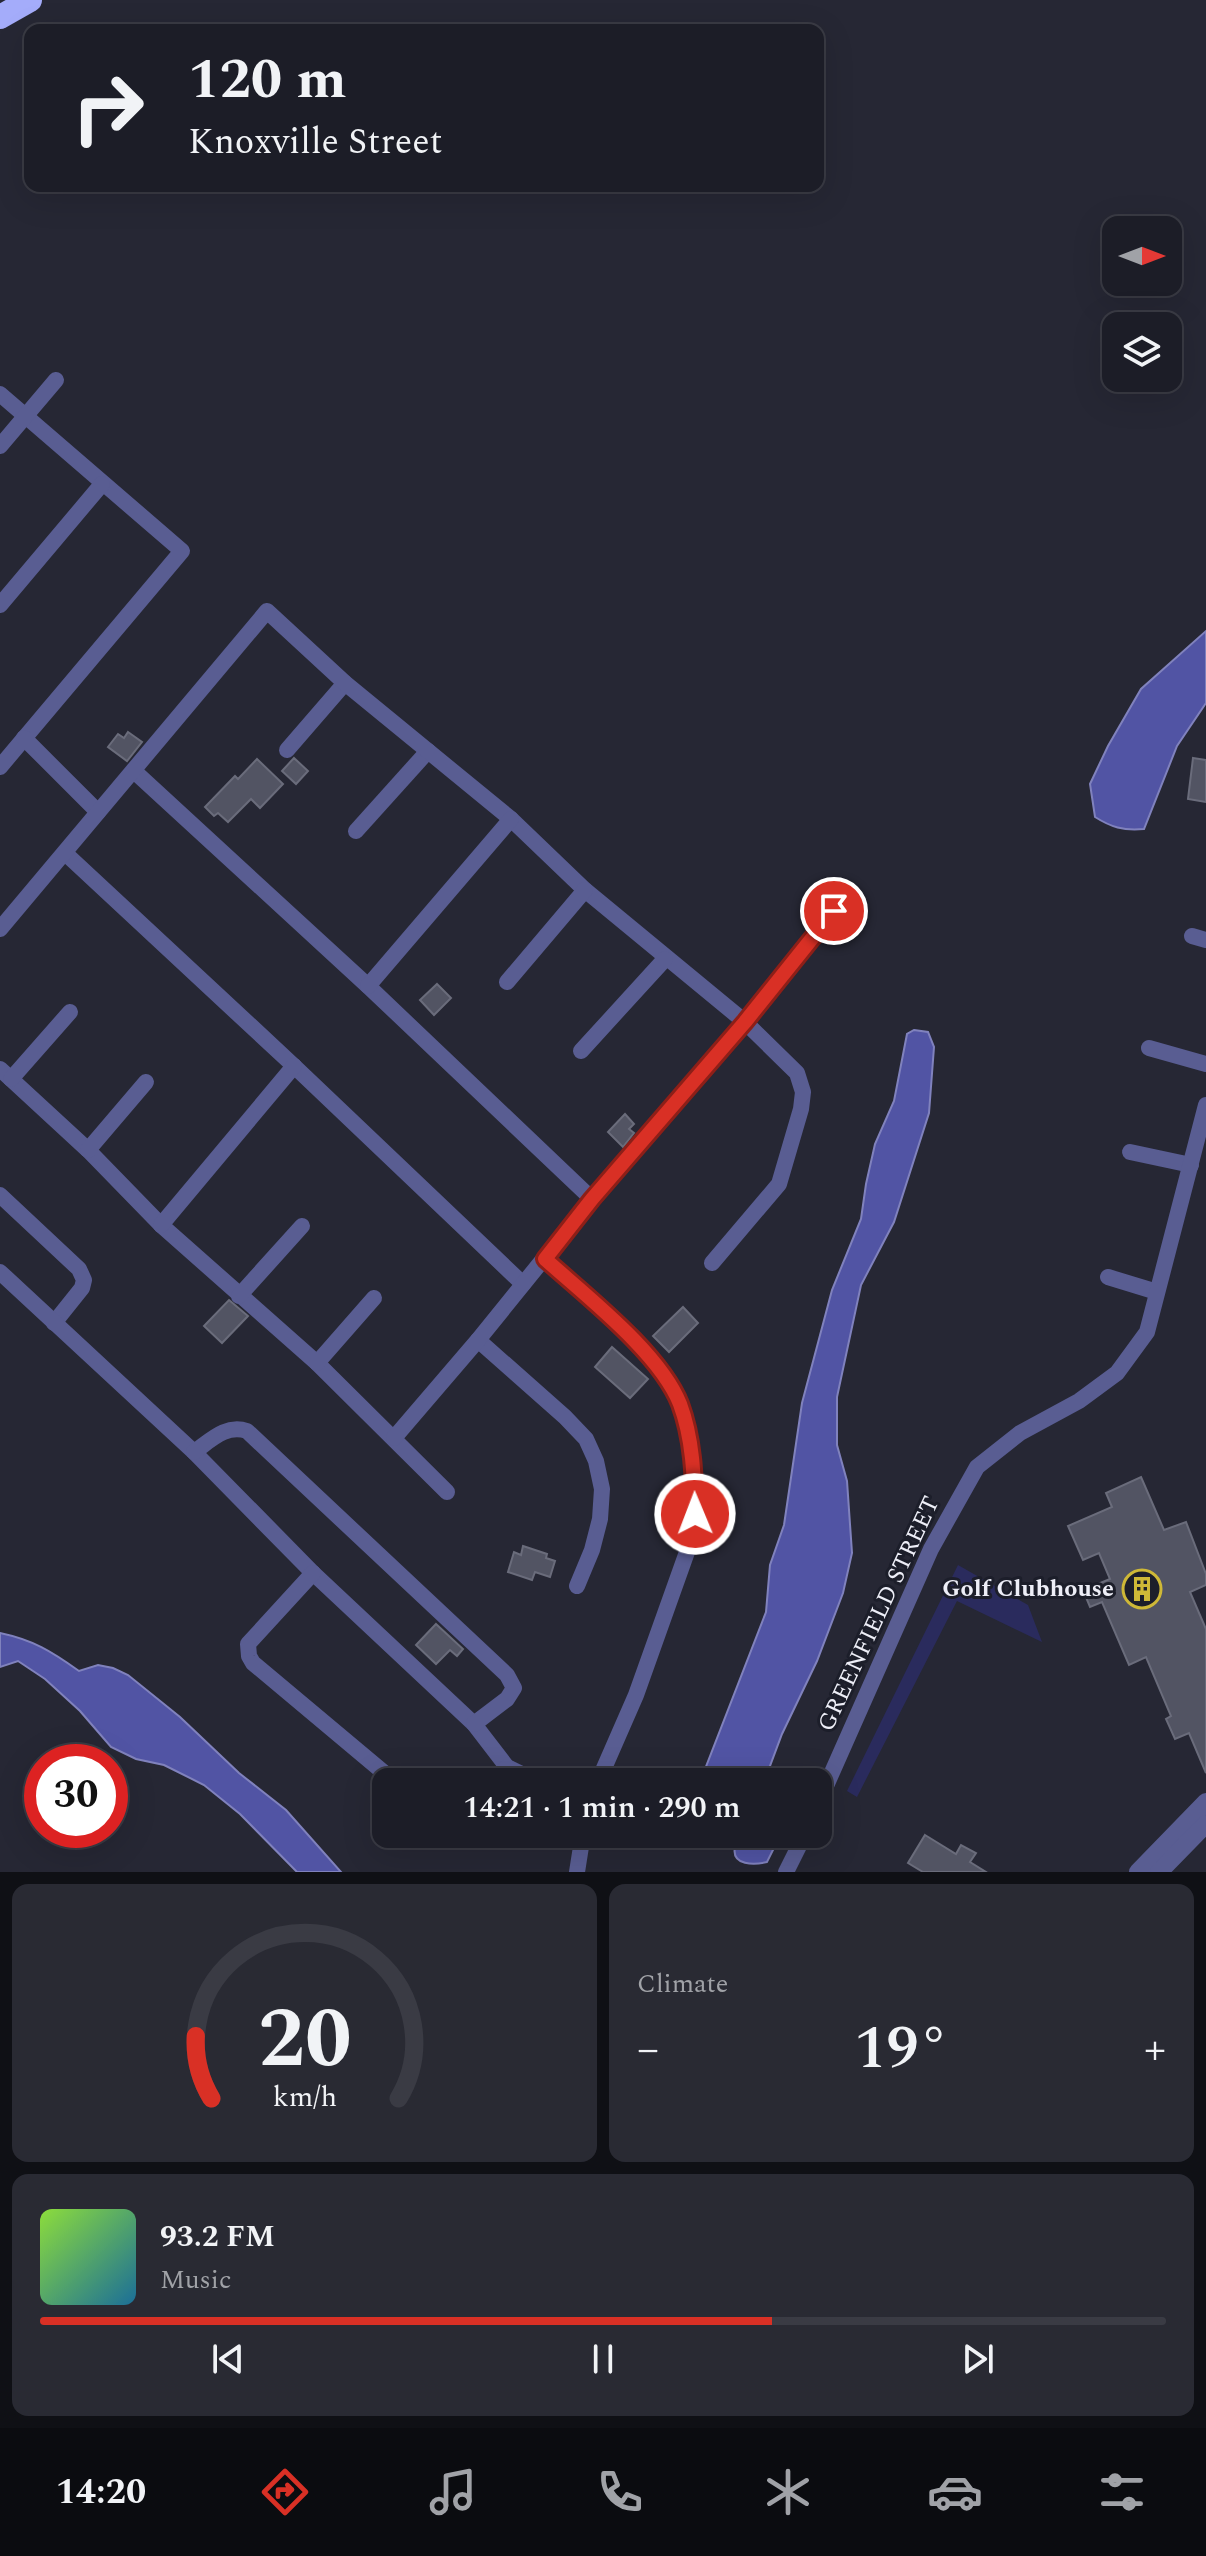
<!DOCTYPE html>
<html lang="en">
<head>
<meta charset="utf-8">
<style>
  body { margin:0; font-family:Spectral,serif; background:#292a33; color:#f1f3f6; height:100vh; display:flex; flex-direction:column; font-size:30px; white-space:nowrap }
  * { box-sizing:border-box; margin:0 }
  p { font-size:26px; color:#a0a2a7 }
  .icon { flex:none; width:44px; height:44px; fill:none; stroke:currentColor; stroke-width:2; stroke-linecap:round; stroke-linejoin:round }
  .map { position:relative; height:1872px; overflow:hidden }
  .panel { display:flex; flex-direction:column; gap:12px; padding:12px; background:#0f1015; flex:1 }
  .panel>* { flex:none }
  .hud { position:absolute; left:24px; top:24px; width:800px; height:168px; border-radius:16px; box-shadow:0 8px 32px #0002,0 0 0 2px #3a3b44; background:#1c1d27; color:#f1f3f6; overflow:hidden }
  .needle { width:52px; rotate:90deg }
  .controls { position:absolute; left:1102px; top:216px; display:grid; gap:16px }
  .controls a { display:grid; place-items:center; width:80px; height:80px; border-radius:16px; background:#1c1d27; box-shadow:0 8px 32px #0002,0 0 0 2px #3a3b44; font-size:40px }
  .speed { position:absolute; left:24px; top:1744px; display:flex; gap:16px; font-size:40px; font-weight:700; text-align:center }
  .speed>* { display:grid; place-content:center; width:104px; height:104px; border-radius:50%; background:#1c1d27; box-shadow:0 8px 32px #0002,0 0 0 2px #3a3b44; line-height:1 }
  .speed .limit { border:12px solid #d22; background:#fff; color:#111 }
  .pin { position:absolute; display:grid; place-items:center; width:68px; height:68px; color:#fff; margin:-34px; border:4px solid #fff; border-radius:50%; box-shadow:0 2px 8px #0007 }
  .me { position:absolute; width:88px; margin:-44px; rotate:359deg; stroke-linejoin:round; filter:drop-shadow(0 0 6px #0008) }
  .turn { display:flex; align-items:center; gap:28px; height:168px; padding:0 32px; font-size:36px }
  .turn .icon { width:104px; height:104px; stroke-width:2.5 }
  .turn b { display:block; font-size:56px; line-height:68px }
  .big { font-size:60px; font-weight:600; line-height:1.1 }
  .panel .tile { flex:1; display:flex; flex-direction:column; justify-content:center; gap:12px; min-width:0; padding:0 28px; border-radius:16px; background:#292a33 }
  .panel .dial { align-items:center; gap:0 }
  .dial svg { height:208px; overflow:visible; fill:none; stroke:#3a3b44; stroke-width:7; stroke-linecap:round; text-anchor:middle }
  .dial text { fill:#f1f3f6; stroke:none }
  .song { display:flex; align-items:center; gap:24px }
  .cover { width:96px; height:96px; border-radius:12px; background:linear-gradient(135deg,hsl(90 70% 55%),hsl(200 70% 35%)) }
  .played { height:8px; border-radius:4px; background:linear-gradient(90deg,#d93025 65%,#3a3b44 65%) }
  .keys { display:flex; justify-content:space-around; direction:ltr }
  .heat { display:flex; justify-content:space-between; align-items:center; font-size:44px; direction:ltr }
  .panel .tiles { flex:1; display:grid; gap:12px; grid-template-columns:1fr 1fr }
  .tile:last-child { grid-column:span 2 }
  .trip { position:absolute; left:372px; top:1768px; width:460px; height:80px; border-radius:16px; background:#1c1d27; box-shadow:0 8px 32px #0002,0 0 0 2px #3a3b44; font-weight:600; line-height:80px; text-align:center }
  .dock { display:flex; height:128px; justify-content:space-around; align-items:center; background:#0b0c10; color:#a0a2a7 }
  .dock .icon { width:56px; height:56px }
  .dock .current { color:#d93025 }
  .dock b { font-size:36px; color:#f1f3f6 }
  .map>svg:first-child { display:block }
  .green { fill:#2a2b5d }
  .water { fill:#5154a4; stroke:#8082bd; stroke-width:2 }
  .building { fill:#525463; stroke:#6a6c7b; stroke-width:2 }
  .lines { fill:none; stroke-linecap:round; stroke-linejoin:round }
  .minor { stroke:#595d92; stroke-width:16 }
  .tertiary { stroke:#595d92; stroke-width:18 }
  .motorway { stroke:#a4acfa; stroke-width:24 }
  .route-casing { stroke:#8d1f18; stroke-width:20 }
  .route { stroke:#d93025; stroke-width:14 }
  .labels { text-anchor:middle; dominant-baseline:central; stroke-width:6; stroke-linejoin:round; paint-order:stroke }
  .poi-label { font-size:24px; font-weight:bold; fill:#edeef7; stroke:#1c1e2a; text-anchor:end }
  .street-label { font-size:24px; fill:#edeef7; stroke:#1c1e2a }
</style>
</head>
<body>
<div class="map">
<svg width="1206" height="1872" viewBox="0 0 1206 1872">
  <rect width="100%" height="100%" fill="#262734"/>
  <polygon class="green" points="958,1565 1028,1605 1042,1642 957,1601 857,1797 847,1791"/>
  <g class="water">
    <path d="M1206,631V703L1177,746L1144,829C1123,831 1111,827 1095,817L1090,784L1108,746L1141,689Z"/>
    <polygon points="914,1030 928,1032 934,1047 929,1113 894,1222 861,1285 837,1397 837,1445 847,1481 852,1553 843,1593 817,1661 782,1734 764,1782 700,1782 766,1612 770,1565 784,1525 802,1403 832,1290 861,1219 866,1184 875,1144 894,1101 907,1034"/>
    <path d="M0,1633C33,1640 51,1651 79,1671L98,1665L113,1668L128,1675L180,1717L239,1773L286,1810L341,1872H297L240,1814L204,1785L164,1765L136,1759L111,1747L80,1711L45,1679L18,1661L0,1667Z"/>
    <path d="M742,1834H781L767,1862C755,1865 731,1866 735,1847C736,1842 740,1838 742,1834Z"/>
  </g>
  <g class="building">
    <polygon points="128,732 142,742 127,761 108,747 118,734 124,738"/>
    <polygon points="294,758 308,771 296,784 282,771"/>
    <polygon points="1193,758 1206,760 1206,802 1188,799"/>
    <polygon points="257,759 283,784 260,808 251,799 228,822 218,813 214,816 205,807 235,776 238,779"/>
    <polygon points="437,984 451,998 434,1015 420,1000"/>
    <polygon points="625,1114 634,1124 629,1129 634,1133 623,1147 608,1132"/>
    <polygon points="229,1300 248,1316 222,1343 204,1326"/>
    <polygon points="683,1307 698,1323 669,1352 653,1336"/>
    <polygon points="612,1347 648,1379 630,1398 595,1367"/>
    <polygon points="1141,1477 1164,1530 1186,1522 1206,1574 1206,1585 1190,1592 1206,1629 1206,1773 1189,1733 1175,1739 1166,1719 1171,1716 1146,1657 1129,1665 1102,1602 1090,1607 1083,1590 1110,1579 1099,1553 1083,1560 1068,1526 1112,1507 1106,1493"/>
    <polygon points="523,1546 547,1554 546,1558 555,1561 550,1577 535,1572 532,1580 508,1572 514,1552 521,1555"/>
    <polygon points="436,1624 463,1649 457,1656 450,1650 436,1664 416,1645"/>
    <polygon points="925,1835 956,1854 961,1845 976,1853 970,1862 986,1872 923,1872 908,1863"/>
  </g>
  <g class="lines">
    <g class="minor">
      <polyline points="0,394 182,551 0,767"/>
      <polyline points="0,446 56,380"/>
      <polyline points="0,605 102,484"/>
      <polyline points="24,738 98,812"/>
      <polyline points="287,750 345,683"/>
      <polyline points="134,771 368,986 592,1199"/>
      <polyline points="356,831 428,751"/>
      <polyline points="65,853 294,1066 523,1284"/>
      <polyline points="0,929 267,611 345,683 511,819 585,890 745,1022 797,1073 803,1092 801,1109 779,1184 712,1263"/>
      <polyline points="1192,936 1206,940"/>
      <polyline points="507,982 585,890"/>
      <polyline points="368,986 511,819"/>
      <polyline points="1149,1048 1206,1064"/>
      <polyline points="581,1051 665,959"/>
      <polyline points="0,1069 88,1150 161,1225 317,1363 447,1492"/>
      <polyline points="11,1079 70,1012"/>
      <polyline points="88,1150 146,1082"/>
      <polyline points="1130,1152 1191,1165"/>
      <polyline points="0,1195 79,1269 84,1280 82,1288 54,1323"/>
      <polyline points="161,1225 294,1066"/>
      <polyline points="545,1259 607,1315 659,1367 679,1402 690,1438 694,1476 695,1514 687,1552 636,1695 598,1782"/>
      <polyline points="0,1272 194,1452 313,1573 474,1724 507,1767 538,1782"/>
      <polyline points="1108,1277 1157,1292"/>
      <polyline points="239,1296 302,1226"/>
      <polyline points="478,1340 565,1417 586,1439 596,1461 602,1489 600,1519 592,1550 577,1586"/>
      <polyline points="317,1363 374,1298"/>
      <polyline points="394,1438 478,1340 592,1199 745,1022 834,911"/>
      <path d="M194,1452C211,1440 226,1424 247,1431L507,1675L514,1688L507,1699L474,1724"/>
      <polyline points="313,1573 248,1644 249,1656 253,1663 395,1782"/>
      <polyline points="492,1782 507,1767"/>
      <polyline points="818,1804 931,1549 977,1467 1020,1433 1079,1401 1117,1373 1147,1332 1206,1105"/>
      <polyline points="577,1872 583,1834"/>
      <polyline points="786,1872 805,1834"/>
    </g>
    <g class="tertiary">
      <polyline points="1138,1872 1206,1802"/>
      <polyline points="1159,1872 1206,1824"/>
    </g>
    <polyline class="motorway" points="0,17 30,0"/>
  </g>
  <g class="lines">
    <g class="route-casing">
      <path id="route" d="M695,1514C694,1476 693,1439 680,1404C660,1353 586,1296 545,1259L592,1199L745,1022L834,911"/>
    </g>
    <use href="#route" class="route"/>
  </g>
  <defs>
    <g id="building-ring" transform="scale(2)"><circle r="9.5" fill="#1c1e2a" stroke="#ceb837" stroke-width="1.5"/><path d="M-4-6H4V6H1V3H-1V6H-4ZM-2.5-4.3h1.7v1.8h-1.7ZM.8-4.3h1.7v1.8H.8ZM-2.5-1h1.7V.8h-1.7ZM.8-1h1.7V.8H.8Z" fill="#ceb837"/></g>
  </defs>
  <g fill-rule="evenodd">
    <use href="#building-ring" x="1142" y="1589"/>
  </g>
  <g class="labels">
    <g class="poi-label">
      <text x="1114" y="1589">Golf Clubhouse</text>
    </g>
    <g class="street-label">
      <text transform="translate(879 1614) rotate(-65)">GREENFIELD STREET</text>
    </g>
  </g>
</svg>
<div class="controls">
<a><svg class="needle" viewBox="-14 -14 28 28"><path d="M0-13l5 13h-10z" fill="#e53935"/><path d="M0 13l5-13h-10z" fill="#a0a2a7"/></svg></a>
<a><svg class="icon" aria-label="layers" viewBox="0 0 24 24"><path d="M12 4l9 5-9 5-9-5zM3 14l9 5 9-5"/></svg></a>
</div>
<div class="speed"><div class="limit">30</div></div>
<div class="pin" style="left:834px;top:911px;background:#d93025"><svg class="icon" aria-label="arrive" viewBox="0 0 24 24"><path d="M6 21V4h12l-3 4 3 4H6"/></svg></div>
<svg class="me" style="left:695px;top:1514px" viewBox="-20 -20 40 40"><circle r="17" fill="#d93025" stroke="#fff" stroke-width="3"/><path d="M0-11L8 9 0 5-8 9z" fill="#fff"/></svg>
<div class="trip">14:21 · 1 min · 290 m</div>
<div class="hud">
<div class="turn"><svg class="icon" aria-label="right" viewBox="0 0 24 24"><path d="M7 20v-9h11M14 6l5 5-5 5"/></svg><div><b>120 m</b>Knoxville Street</div></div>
</div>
</div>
<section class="panel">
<div class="tiles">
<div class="tile dial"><svg viewBox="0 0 100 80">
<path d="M14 69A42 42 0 1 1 86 69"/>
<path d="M14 69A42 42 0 0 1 8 45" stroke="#d93025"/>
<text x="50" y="56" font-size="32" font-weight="700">20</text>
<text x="50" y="72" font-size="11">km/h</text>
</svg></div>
<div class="tile"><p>Climate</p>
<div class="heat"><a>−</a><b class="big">19°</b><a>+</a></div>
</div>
<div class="tile">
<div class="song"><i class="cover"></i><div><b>93.2 FM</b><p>Music</p></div></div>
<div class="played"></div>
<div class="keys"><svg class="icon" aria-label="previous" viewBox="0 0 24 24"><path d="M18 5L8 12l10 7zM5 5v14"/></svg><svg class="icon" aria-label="pause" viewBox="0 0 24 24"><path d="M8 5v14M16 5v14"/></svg><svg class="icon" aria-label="next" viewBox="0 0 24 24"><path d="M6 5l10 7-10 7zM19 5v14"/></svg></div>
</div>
</div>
</section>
<nav class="dock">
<b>14:20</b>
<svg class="icon current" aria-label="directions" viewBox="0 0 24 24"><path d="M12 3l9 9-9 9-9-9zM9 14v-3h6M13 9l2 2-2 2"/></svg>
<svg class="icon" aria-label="music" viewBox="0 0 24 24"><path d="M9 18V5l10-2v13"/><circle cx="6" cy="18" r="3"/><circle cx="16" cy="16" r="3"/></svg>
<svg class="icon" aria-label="phone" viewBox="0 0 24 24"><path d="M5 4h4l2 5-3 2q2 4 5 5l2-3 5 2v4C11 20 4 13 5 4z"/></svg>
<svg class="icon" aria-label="climate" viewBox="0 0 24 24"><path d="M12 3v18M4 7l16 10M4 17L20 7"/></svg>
<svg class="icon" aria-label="car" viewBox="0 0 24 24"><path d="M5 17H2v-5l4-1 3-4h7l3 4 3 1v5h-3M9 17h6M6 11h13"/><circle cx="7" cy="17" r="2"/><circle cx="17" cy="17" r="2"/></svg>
<svg class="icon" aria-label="filters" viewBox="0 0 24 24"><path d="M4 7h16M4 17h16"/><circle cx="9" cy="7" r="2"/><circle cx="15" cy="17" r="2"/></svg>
</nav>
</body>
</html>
